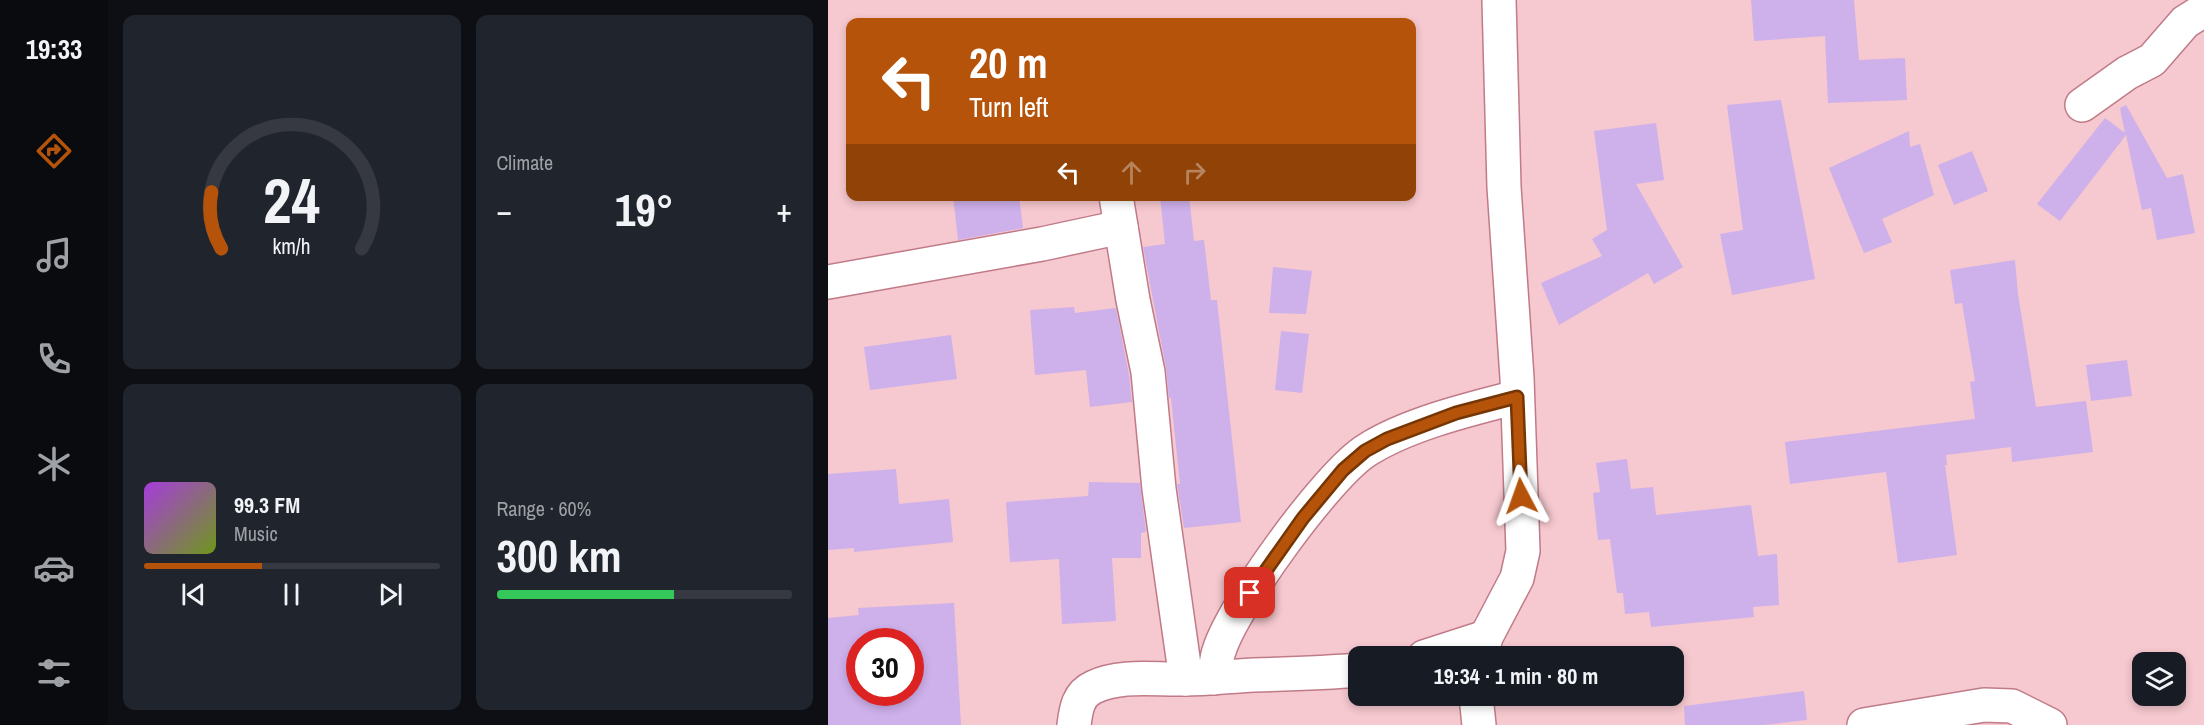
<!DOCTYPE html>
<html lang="en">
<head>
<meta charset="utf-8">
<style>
  body { margin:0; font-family:"Archivo Narrow",sans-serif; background:#20242c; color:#f1f3f6; height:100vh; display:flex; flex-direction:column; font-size:22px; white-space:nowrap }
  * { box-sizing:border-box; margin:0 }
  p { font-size:20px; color:#9ea1a6 }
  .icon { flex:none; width:33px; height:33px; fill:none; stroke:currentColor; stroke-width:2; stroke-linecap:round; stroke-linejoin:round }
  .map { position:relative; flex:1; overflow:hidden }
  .details { display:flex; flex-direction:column; gap:15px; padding:15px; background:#0d0f14; width:720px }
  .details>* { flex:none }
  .guide { position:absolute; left:18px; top:18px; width:570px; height:183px; border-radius:12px; box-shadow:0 3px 9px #0003; background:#b45309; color:#fff; overflow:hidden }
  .tools { position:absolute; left:1304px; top:652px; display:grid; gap:12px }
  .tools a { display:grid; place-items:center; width:54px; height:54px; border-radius:12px; background:#171b24; box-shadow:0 3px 9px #0003; font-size:30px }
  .speed { position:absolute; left:18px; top:628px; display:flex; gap:12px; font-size:30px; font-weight:700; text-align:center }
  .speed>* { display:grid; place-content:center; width:78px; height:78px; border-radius:50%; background:#171b24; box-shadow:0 3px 9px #0003; line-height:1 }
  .speed .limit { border:9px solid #d22; background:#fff; color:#111 }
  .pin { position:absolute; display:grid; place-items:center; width:51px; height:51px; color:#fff; margin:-26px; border-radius:12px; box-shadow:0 3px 9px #0006 }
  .me { position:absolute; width:66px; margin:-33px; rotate:356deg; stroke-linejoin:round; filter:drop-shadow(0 0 4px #0008) }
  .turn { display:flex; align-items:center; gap:21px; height:126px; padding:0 24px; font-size:27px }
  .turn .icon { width:78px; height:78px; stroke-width:2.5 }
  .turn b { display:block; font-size:42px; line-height:51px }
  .lanes { display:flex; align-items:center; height:57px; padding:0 24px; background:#0003; justify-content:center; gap:30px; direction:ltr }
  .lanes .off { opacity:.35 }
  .big { font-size:45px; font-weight:700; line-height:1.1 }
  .details .tile { flex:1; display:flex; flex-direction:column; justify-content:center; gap:9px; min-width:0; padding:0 21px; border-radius:12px; background:#20242c }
  .details .dial { align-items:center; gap:0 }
  .dial svg { height:156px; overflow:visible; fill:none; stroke:#363941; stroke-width:7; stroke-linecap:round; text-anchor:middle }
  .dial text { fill:#f1f3f6; stroke:none }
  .song { display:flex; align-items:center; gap:18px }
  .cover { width:72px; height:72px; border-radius:9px; background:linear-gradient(135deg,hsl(280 70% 55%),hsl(80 70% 35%)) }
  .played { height:6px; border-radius:3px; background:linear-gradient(90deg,#b45309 40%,#363941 40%) }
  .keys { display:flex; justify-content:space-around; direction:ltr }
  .heat { display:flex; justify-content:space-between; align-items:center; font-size:33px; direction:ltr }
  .charge { height:9px; border-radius:4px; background:linear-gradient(90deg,#34c759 60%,#363941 0) }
  .details .tiles { flex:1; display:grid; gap:15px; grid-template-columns:repeat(2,1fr) }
  .trip { position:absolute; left:520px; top:646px; width:336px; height:60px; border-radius:12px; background:#171b24; box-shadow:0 3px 9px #0003; font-weight:700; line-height:60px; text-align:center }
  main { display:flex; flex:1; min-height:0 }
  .menu { display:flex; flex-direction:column; width:108px; justify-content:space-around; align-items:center; background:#090b0e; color:#9ea1a6 }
  .menu .icon { width:42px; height:42px }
  .menu .active { color:#b45309 }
  .menu b { font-size:27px; color:#f1f3f6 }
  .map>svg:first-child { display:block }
  .building { fill:#ceb0eb; fill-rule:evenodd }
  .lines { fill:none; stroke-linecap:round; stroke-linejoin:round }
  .minor-casing { stroke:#c07b88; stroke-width:36 }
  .minor { stroke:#fff; stroke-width:33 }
  .route-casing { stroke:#753606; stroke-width:15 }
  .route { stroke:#b45309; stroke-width:10 }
</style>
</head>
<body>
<main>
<nav class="menu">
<b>19:33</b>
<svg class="icon active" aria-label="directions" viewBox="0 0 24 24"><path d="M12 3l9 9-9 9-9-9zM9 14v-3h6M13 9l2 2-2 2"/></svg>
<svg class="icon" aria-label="music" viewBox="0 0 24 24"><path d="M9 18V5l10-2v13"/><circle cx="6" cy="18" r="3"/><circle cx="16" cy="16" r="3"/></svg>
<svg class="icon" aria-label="phone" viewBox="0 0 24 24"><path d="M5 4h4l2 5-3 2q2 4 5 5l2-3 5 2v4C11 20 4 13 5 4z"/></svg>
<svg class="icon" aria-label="climate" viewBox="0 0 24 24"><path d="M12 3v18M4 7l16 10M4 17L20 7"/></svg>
<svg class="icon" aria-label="car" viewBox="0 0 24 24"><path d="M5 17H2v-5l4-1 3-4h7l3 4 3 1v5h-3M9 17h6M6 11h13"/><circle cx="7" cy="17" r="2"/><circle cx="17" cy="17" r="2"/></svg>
<svg class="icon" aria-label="filters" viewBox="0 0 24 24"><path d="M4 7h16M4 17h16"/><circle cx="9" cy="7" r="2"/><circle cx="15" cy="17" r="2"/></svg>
</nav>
<section class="details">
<div class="tiles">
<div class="tile dial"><svg viewBox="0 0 100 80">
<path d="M14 69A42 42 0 1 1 86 69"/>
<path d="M14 69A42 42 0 0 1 9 40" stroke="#b45309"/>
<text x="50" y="56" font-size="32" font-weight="700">24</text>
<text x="50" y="72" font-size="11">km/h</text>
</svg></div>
<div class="tile"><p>Climate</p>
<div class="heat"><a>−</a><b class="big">19°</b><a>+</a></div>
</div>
<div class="tile">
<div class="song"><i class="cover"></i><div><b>99.3 FM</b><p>Music</p></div></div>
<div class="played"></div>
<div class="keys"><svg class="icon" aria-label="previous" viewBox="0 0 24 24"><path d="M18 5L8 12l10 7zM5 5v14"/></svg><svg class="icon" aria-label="pause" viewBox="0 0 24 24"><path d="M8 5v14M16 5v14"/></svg><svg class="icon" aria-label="next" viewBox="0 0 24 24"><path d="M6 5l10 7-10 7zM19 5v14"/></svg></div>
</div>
<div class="tile"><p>Range · 60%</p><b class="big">300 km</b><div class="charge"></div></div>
</div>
</section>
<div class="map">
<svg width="1376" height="725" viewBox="0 0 1376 725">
  <rect width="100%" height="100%" fill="#f6c8cf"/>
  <g class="building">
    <polygon points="923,0 1026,0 1031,60 1077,58 1079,100 1000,103 997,36 926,41"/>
    <polygon points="953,100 987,279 904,295 892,234 915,230 899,105"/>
    <polygon points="1298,105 1339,178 1355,174 1367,233 1329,240 1323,208 1314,210 1298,135 1232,221 1209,204 1277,118 1297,133 1292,108"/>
    <polygon points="828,123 836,180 808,184 855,267 826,284 820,273 731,325 713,283 774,256 764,239 779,230 766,131"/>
    <polygon points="1081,131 1082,147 1092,144 1106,195 1054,219 1064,242 1036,253 1001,168"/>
    <polygon points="1144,151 1160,191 1126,205 1110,165"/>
    <polygon points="125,196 191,196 195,228 130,240"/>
    <polygon points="332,196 361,196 366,241 376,240 383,300 389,300 413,522 356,528 349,484 352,484 343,398 341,398 338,368 315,247 337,244"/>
    <polygon points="1187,260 1190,294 1208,407 1258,401 1265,452 1184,462 1183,447 1118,455 1119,465 1117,465 1129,555 1070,563 1058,472 962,484 957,442 1147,419 1142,382 1147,381 1134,303 1127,304 1122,270"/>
    <polygon points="445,267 484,271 478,314 441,313"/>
    <polygon points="246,307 247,313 288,308 301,375 304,402 262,407 258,370 207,375 202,310"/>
    <polygon points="453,331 481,334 474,393 447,390"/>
    <polygon points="123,335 129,379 42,390 36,347"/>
    <polygon points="1299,360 1304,396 1263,401 1258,365"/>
    <polygon points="799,459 803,489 825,487 828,515 923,505 930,556 949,554 951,605 925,607 926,617 823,627 821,612 797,614 795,593 789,593 782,539 770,540 765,493 772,492 768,463"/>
    <polygon points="68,469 71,504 121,499 125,542 26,552 26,548 0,550 0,474"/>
    <polygon points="261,482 312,483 318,532 313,533 313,558 284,558 288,621 234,624 231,559 182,562 178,502 260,496"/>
    <path d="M126,603L133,725H0V618L31,615L30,608ZM32,642H82V693H32Z"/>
    <polygon points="976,691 979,720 936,725 857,725 856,706"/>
  </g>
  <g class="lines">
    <g class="minor-casing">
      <g id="minor">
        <polyline points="1254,105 1299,73 1324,60 1357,22 1376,10"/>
        <polyline points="288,196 305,300 320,372 331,489 358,679"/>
        <polyline points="0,282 214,244 293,227"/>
        <polyline points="596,657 658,637"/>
        <polyline points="653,657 658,637 689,578 695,551 689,378 676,187 671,0"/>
        <path d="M386,678C388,669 388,659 391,651C404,607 500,474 539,450C580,424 642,409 689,397"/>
        <polyline points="648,696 651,725"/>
        <path d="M246,725C248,709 250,694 266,687C293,674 328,680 357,679C380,679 403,676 426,675C461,674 496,673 531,670"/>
        <polyline points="1036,725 1156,705 1184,706 1222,725"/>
      </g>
    </g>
    <use href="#minor" class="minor"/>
  </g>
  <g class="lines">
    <g class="route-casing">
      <polyline id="route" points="422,593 475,518 515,470 537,451 559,439 628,413 689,397 693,496"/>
    </g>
    <use href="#route" class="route"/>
  </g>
</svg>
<div class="tools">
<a><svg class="icon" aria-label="layers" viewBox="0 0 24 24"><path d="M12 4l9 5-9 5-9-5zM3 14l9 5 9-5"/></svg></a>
</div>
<div class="speed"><div class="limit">30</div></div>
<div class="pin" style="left:422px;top:593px;background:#d93025"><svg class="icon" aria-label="arrive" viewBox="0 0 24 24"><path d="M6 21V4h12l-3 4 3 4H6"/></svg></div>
<svg class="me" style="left:693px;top:496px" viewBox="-20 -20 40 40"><path d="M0-17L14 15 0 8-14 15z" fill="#b45309" stroke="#fff" stroke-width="4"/></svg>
<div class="trip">19:34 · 1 min · 80 m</div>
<div class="guide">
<div class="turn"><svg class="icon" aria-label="left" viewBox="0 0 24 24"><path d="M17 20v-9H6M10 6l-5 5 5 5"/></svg><div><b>20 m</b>Turn left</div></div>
<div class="lanes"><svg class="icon" aria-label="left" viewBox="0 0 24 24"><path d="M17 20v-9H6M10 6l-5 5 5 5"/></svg><svg class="icon off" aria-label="ahead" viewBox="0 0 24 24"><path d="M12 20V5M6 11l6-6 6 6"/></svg><svg class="icon off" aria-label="right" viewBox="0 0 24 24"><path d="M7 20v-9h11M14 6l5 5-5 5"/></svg></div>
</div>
</div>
</main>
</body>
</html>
